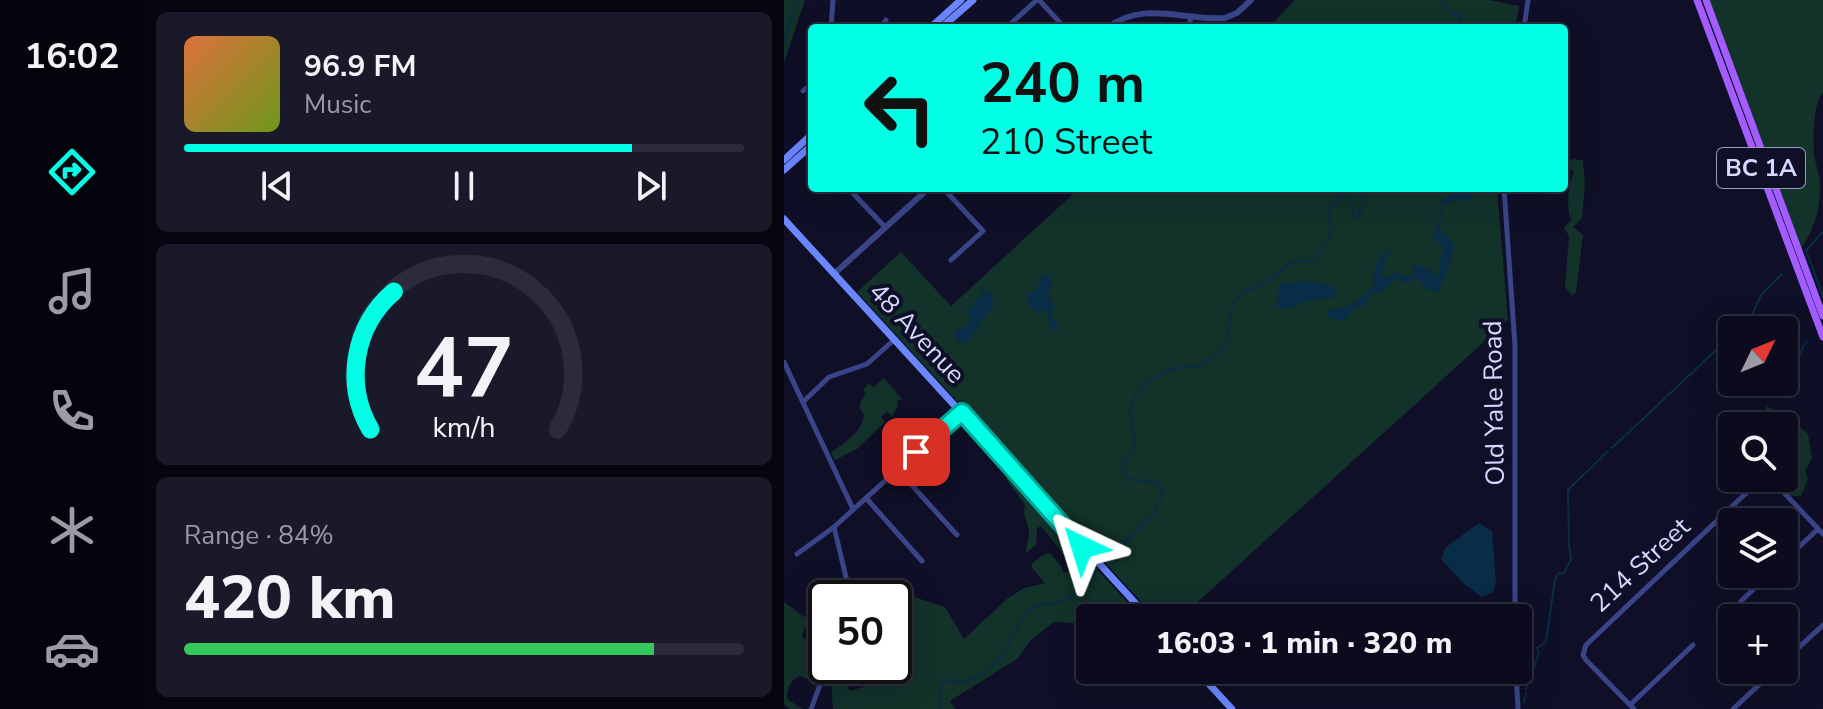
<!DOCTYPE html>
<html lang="en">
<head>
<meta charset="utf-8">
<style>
  body { margin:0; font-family:"Nunito Sans",sans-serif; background:#19192a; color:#f1f3f6; height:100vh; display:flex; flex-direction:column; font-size:30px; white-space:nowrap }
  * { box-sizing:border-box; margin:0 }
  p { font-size:26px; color:#9a9ba4 }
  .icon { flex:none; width:44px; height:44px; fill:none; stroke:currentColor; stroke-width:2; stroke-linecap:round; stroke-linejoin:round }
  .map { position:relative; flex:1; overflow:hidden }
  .sheet { display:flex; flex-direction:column; gap:12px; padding:12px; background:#060610; width:640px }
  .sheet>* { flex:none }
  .hud { position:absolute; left:24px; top:24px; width:760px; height:168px; border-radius:8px; box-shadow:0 8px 32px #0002,0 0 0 2px #2b2b3b; background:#01ffe6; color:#111; overflow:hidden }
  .needle { width:52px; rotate:47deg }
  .buttons { position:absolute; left:934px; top:316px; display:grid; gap:16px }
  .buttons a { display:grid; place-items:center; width:80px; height:80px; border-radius:8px; background:#0b0b1d; box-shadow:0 8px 32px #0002,0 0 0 2px #2b2b3b; font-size:40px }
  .speed { position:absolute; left:24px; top:580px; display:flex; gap:16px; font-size:40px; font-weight:700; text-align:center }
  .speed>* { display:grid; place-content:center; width:104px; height:104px; border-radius:50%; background:#0b0b1d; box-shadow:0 8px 32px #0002,0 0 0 2px #2b2b3b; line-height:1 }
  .speed .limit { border:4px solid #111; border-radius:12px; background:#fff; color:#111 }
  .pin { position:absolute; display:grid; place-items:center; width:68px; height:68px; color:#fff; margin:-34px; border-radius:16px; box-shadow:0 4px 12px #0006 }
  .me { position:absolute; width:88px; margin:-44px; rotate:319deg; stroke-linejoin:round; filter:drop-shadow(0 0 6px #0008) }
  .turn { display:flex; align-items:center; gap:28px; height:168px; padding:0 40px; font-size:36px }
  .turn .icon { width:104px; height:104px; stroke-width:2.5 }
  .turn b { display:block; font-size:56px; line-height:68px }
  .big { font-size:60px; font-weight:800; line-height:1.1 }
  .sheet .card { flex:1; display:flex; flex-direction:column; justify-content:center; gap:12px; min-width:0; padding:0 28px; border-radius:12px; background:#19192a }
  .sheet .dial { align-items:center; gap:0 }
  .dial svg { height:208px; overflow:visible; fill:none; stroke:#2b2b3b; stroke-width:7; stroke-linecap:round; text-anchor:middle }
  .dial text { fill:#f1f3f6; stroke:none }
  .song { display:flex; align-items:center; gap:24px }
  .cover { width:96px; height:96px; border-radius:12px; background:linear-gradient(135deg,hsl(20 70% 55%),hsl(80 70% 35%)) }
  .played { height:8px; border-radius:4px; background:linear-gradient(90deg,#01ffe6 80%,#2b2b3b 80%) }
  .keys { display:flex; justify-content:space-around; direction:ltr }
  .charge { height:12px; border-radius:6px; background:linear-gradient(90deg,#34c759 84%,#2b2b3b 0) }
  .trip { position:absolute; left:292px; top:604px; width:456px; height:80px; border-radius:8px; background:#0b0b1d; box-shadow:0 8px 32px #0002,0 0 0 2px #2b2b3b; font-weight:800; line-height:80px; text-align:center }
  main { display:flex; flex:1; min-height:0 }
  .tab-bar { display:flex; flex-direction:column; width:144px; justify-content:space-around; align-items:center; background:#04040c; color:#9a9ba4 }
  .tab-bar .icon { width:56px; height:56px }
  .tab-bar .selected { color:#01ffe6 }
  .tab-bar b { font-size:36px; color:#f1f3f6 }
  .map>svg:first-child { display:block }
  .green { fill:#12322a }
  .water { fill:#092c47 }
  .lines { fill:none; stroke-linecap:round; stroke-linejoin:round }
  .stream { stroke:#092c47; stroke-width:2 }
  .minor { stroke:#394588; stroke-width:5 }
  .tertiary { stroke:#394588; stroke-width:6 }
  .secondary { stroke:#6c86ff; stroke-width:7 }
  .primary { stroke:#a25cff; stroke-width:7 }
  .route-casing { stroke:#01a696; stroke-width:20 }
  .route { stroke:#01ffe6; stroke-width:14 }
  .labels { text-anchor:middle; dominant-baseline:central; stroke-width:8; stroke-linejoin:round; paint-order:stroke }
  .shield { fill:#0f0f27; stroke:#9a9cbe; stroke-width:2 }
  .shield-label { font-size:24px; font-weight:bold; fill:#d5d9ff }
  .street-label { font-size:26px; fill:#d5d9ff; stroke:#0f0f27 }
</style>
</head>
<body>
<main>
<nav class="tab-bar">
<b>16:02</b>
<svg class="icon selected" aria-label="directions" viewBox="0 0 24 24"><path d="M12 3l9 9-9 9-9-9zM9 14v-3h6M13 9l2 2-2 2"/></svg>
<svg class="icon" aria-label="music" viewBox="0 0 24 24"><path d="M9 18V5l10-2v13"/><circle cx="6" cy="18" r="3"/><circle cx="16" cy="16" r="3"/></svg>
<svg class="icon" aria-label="phone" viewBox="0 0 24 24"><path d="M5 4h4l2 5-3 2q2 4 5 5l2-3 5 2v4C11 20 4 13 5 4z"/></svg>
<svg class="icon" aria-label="climate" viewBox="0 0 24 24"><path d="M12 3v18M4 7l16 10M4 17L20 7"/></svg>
<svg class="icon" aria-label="car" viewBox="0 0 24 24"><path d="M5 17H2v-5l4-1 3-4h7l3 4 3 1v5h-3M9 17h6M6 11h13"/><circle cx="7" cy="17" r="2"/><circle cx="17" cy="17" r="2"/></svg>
</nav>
<section class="sheet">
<div class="card">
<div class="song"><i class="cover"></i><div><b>96.9 FM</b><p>Music</p></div></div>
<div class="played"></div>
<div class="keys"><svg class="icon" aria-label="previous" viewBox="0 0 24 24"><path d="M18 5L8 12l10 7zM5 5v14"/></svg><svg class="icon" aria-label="pause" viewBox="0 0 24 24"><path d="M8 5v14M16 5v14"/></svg><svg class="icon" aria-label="next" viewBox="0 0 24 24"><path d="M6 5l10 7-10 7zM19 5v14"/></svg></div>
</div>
<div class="card dial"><svg viewBox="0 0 100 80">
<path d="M14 69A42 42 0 1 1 86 69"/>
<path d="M14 69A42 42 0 0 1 23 16" stroke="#01ffe6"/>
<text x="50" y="56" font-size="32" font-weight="700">47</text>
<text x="50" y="72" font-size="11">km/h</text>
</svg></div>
<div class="card"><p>Range · 84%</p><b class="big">420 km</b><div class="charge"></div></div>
</section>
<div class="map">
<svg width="1039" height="709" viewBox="0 0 1039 709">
  <rect width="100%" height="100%" fill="#0f0f27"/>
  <g class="green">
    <polygon points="1,0 21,0 0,63 0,2"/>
    <polygon points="511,0 706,0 735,6 731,28 484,28"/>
    <path d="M923,0H1039V93C1029,102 1029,139 1030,153C1031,164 1036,174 1036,184C1037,208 1030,230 1017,249Z"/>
    <path d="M788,159L799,160L801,184L798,218L789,227L799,235L792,293L788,296L781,287L785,236L780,228L787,220C782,207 784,184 790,172L788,170L780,173V163L785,164Z"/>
    <polygon points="284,188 713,188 724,320 396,618 372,618 73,292 117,252 167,306 289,194"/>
    <path d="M100,378L118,399L113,401L114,406L108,416L103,412L97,417L101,422L73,449L51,460L47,452C60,444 78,432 80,415L75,406L81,394L80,389L84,384L90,387Z"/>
    <polygon points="982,406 1002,415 1024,434 1028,458 1021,471 1024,479 1017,496 1007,496 990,478 1000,478 1000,426 982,426"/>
    <path d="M225,474L358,618H306V658L304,632L291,623L270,622L247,640L233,659L166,701L171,709H49L46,669L50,666H54L66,691L86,685L105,666H110V660L115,654V647L110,642L111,587L121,594L161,607L180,639L224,598L240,588L261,583L248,568V563L259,555L266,553L277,566L279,572L284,573V560L257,526L253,528L252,545L242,553C242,546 245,540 245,532C244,522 238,515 241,505L222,479Z"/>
    <path d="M0,602C19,614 17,623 42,615V633L31,627H21L18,635L26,648L38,647C40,659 32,670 26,680L16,676C6,680 3,688 3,699L19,709H6L0,704Z"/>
  </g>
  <g class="water">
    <polygon points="680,188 691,188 686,200 670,201 658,206 658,218 654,227 671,246 655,291 642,290 635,279 630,279 625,284 612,278 598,292 588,293 581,305 570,307 563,318 554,320 543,317 544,311 569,304 589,287 591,266 603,249 607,252 601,260 598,274 600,278 612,273 625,278 630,274 629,264 644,269 649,276 655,273 655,260 660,251 649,236 656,218 657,202"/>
    <polygon points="264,274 268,285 264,296 270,306 266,314 275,326 271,331 266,327 263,311 250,312 242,301 244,294 252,290 259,275"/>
    <polygon points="528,281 550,287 552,297 523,301 501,310 492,306 496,284"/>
    <polygon points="198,288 208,294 209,307 196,323 194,329 189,332 186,340 179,343 172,339 171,334 174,329 182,328 188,318 182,311 189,307 192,299 197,297"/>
    <polygon points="695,523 708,531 712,582 709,592 698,597 680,584 657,559 662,547"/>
  </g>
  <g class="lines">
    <g class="stream">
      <polyline points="661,0 661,10 675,15 677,18 670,28"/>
      <polyline points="0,42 12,0"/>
      <polyline points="1039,232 1022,250 1039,297"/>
      <polyline points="954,330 965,320 978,294 998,274"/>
      <path d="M1010,375V363C1019,354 1016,347 1024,341"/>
      <polyline points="828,448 948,335"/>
      <path d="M325,558L369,514L379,495L374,482L347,480L338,471V464C368,433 331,423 354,392C362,381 382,369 395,368C407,366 414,368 424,361C456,338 439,325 450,302C457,289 470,290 481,283C488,279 503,264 510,262C515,260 523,262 528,261C542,245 553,233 543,212L563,191L567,195L570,216L575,217L580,197V188"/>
      <polyline points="742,689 755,653 753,648 762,642 771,579 775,573 780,573 787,559 785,545 784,490 824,451"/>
      <polyline points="740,702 742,693"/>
      <polyline points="155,709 158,680 181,682 200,673 218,657 242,611 250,606 272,603 291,595 302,585 313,569"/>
    </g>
    <g class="minor">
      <polyline points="255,0 281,28"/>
      <polyline points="47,28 49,0"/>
      <polyline points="96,28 102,20"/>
      <polyline points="222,28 253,0"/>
      <polyline points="405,28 407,16"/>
      <polyline points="740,28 744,0"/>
      <polyline points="19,91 28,83"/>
      <polyline points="64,188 101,227"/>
      <polyline points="159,188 199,231 167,260"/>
      <polyline points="239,188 243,190"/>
      <polyline points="720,188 731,346 731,618"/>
      <polyline points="0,362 69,509"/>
      <polyline points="19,402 45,377 83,364 111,339"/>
      <polyline points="113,469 173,535"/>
      <polyline points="986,478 1039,534"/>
      <polyline points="82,498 138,561"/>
      <polyline points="50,527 67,598"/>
      <polyline points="13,554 50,527 177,412"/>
      <polyline points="1000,561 1034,529"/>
      <polyline points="957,601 986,574"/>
      <polyline points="1000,661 1039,625"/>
      <polyline points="732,670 734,709"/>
      <polyline points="846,705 909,645"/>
      <polyline points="27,709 43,666"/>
      <polyline points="850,709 802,660 799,655 802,645 978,478"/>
      <polyline points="949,709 991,670"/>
    </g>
    <g class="tertiary">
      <path d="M323,28C359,0 399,21 441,18L453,13L467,0"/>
      <polyline points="51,273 145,188"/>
    </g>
    <g class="secondary">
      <polyline points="146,28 177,0"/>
      <polyline points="157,28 189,0"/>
      <polyline points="0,160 28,134"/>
      <polyline points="0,170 28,145"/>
      <polyline points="0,219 365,618"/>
      <polyline points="412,670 448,709"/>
    </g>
    <g class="primary">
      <polyline points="913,0 1039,337"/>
      <polyline points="922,0 1039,316"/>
    </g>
  </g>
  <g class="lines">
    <g class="route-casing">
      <polyline id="route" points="132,452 178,412 298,547"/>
    </g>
    <use href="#route" class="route"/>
  </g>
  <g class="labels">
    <rect class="shield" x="933" y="148" width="88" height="40" rx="6"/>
    <g class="shield-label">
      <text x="977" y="168">BC 1A</text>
    </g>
    <g class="street-label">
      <text transform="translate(133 333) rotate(47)">48 Avenue</text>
      <text transform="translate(710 403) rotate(-91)">Old Yale Road</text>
      <text transform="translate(856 565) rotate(-43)">214 Street</text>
    </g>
  </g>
</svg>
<div class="buttons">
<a><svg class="needle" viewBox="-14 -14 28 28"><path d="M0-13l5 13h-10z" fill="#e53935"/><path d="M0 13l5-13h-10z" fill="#9a9ba4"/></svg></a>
<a><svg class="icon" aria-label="search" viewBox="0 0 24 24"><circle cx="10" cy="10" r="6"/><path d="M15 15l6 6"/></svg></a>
<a><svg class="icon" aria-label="layers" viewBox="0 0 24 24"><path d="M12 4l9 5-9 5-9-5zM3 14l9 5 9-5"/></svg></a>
<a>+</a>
</div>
<div class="speed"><div class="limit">50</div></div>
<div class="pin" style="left:132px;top:452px;background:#d93025"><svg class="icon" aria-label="arrive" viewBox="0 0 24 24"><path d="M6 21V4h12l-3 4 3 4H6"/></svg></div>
<svg class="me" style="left:298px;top:547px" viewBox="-20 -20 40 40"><path d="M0-17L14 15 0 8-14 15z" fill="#01ffe6" stroke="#fff" stroke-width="4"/></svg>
<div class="trip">16:03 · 1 min · 320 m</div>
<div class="hud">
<div class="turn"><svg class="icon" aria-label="left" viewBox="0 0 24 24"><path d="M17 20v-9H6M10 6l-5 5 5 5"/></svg><div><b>240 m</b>210 Street</div></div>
</div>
</div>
</main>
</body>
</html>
